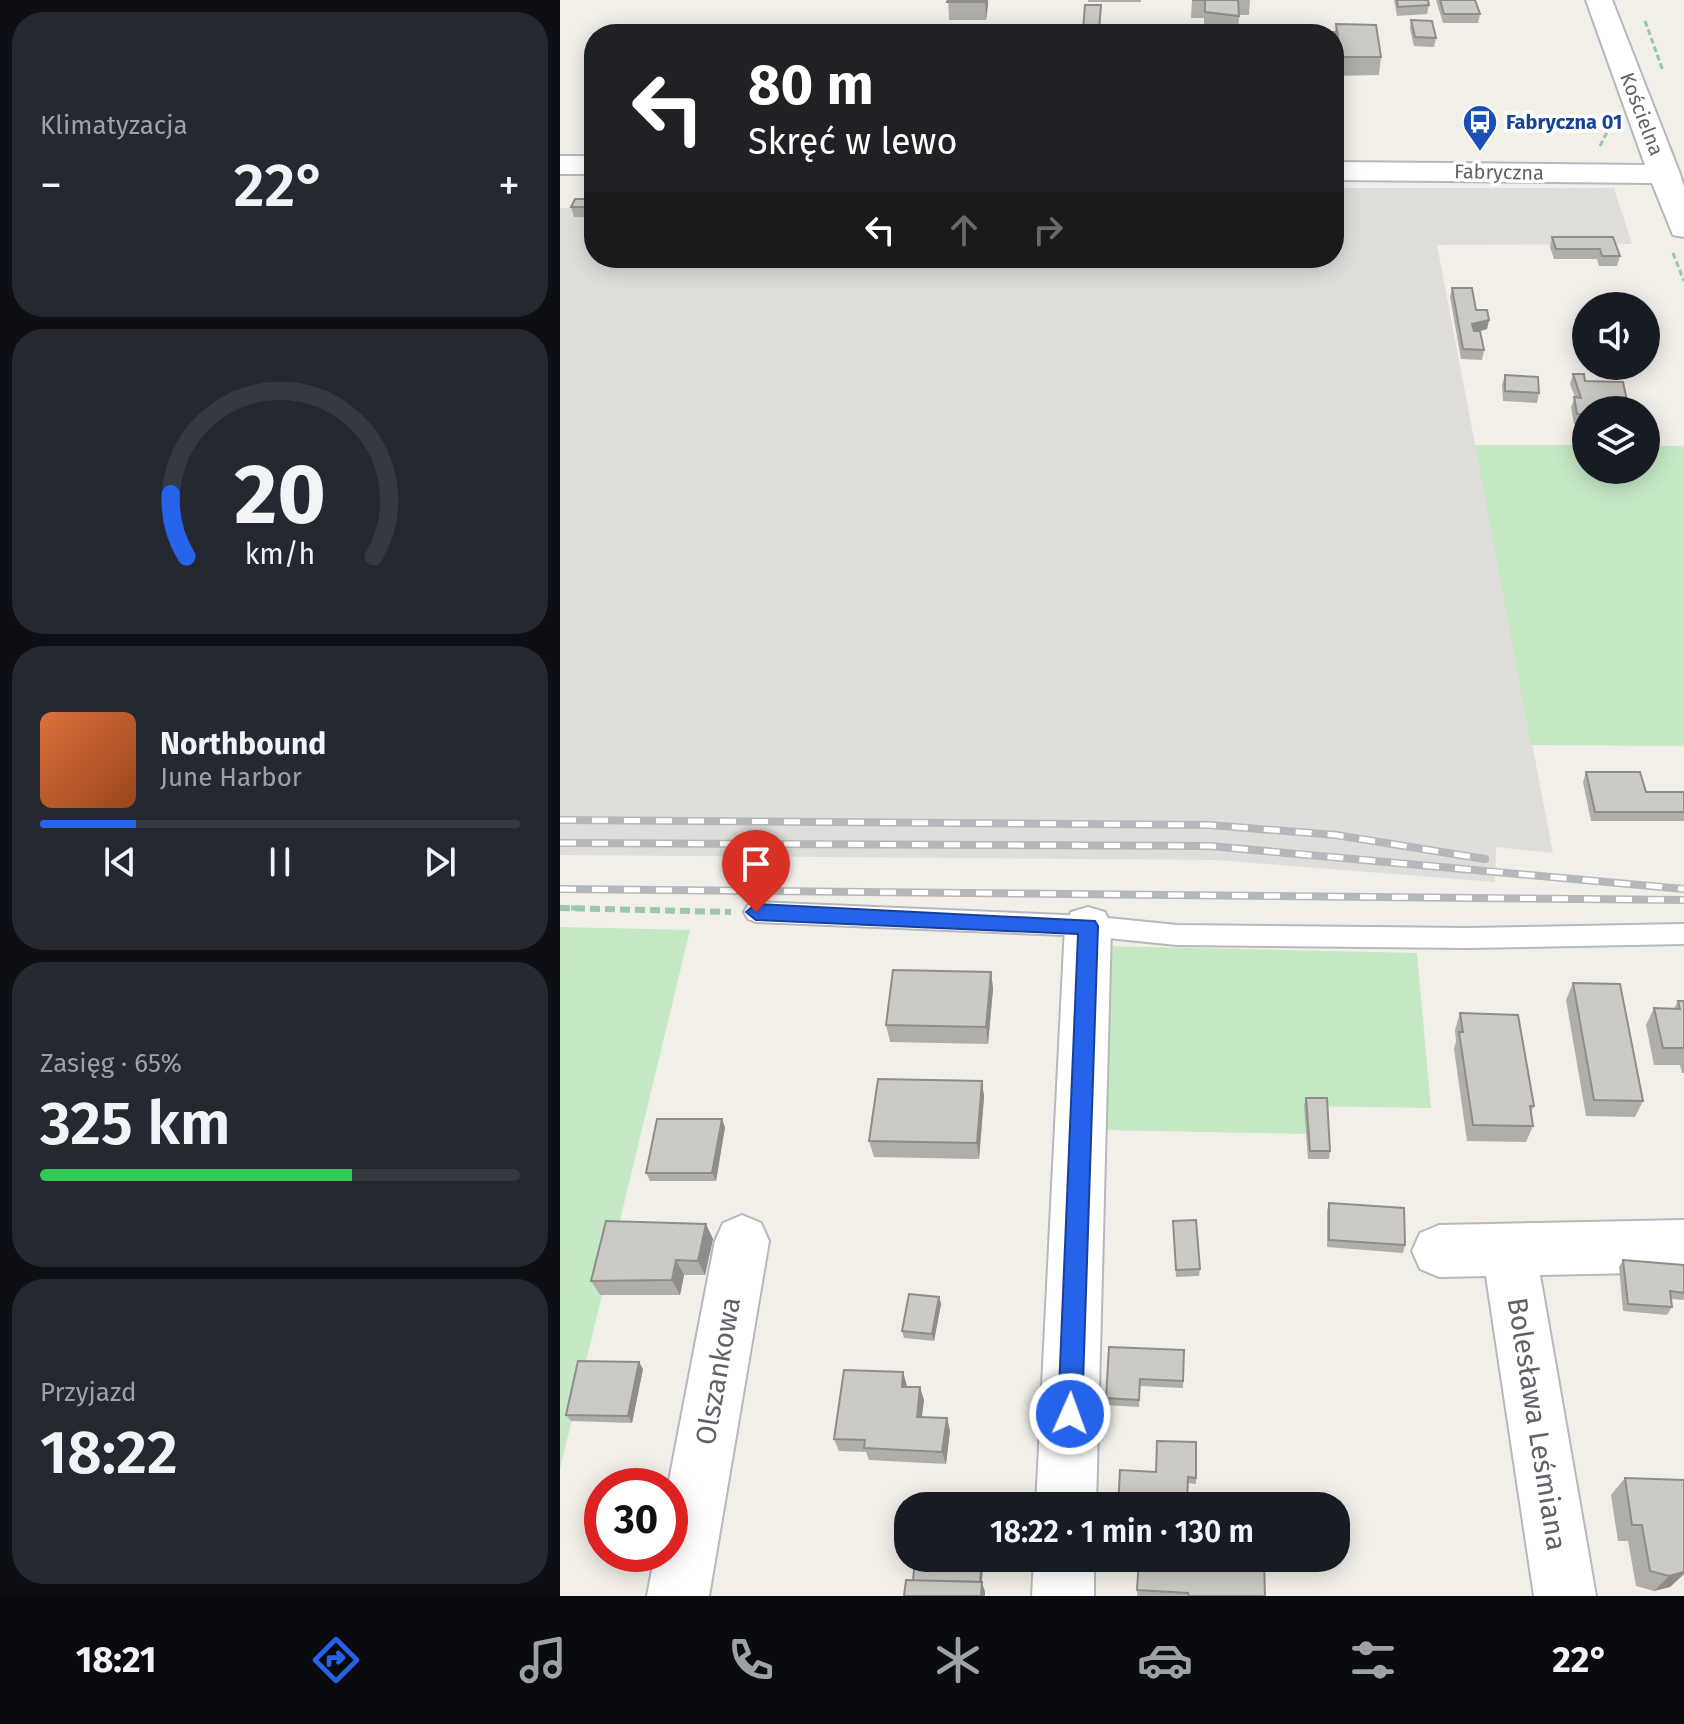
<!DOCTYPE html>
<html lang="pl">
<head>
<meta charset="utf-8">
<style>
  body { margin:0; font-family:"Fira Sans",sans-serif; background:#242831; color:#f1f3f6; height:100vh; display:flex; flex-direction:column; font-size:30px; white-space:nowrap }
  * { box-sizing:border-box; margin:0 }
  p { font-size:26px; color:#9ea1a6 }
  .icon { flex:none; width:44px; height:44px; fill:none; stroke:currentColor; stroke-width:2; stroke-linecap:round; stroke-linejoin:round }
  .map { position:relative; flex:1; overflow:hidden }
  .sheet { display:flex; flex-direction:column; gap:12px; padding:12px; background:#0d0f14; width:560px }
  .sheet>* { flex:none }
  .top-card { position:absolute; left:24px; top:24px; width:760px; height:244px; border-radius:32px; box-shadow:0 4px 20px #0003; background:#202124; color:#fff; overflow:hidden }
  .buttons { position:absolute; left:1012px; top:292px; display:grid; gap:16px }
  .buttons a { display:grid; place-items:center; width:88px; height:88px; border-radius:50%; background:#171b24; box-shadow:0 4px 20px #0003; font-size:40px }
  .speed { position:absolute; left:24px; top:1468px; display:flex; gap:16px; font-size:40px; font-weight:700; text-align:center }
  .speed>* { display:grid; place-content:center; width:104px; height:104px; border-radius:50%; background:#171b24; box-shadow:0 4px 20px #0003; line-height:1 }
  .speed .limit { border:12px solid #d22; background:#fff; color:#111 }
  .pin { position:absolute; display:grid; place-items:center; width:68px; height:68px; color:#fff; margin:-82px -34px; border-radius:50% 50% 50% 0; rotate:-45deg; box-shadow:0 0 8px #0007 }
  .pin .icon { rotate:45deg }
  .me { position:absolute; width:88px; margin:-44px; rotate:2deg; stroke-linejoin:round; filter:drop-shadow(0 0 6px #0008) }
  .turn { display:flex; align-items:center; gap:28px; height:168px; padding:0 32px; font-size:36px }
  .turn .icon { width:104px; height:104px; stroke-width:2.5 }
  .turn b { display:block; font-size:56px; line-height:68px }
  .lanes { display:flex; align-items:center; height:76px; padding:0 32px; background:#0003; justify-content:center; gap:40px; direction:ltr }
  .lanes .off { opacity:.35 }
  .big { font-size:60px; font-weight:600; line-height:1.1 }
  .sheet .tile { flex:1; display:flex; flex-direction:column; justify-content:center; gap:12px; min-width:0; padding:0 28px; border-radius:32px; background:#242831 }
  .sheet .dial { align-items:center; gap:0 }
  .dial svg { height:208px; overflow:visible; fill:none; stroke:#363941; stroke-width:7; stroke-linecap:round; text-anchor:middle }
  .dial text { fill:#f1f3f6; stroke:none }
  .song { display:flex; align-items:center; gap:24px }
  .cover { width:96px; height:96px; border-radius:12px; background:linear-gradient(135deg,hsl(20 70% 55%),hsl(20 70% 35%)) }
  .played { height:8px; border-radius:4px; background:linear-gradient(90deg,#2563eb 20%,#363941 20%) }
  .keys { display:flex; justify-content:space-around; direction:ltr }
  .heat { display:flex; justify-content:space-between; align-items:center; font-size:44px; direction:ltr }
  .charge { height:12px; border-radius:6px; background:linear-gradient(90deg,#34c759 65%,#363941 0) }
  .trip { position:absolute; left:334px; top:1492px; width:456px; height:80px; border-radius:32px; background:#171b24; box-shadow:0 4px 20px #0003; font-weight:600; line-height:80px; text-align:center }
  .menu { display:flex; height:128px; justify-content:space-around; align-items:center; background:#090b0e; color:#9ea1a6 }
  .menu .icon { width:56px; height:56px }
  .menu .current { color:#2563eb }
  .menu b { font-size:36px; color:#f1f3f6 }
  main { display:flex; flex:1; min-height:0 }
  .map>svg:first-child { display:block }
  .industrial { fill:#e0deda }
  .green { fill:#c5e8c5 }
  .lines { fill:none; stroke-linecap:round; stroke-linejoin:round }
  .service-casing { stroke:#b5b8bc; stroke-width:4 }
  .minor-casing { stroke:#b5b8bc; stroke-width:4 }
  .tertiary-casing { stroke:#b5b8bc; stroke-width:4 }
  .path-far2 { stroke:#9cc7a9; stroke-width:3; stroke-dasharray:6 3; stroke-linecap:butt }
  .path-far1 { stroke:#9cc7a9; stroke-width:5; stroke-dasharray:7 4; stroke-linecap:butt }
  .path { stroke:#9cc7a9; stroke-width:6; stroke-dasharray:10 5; stroke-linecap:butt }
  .service { fill:#fff; fill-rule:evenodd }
  .minor { fill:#fff; fill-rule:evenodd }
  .tertiary { fill:#fff; fill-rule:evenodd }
  .rail-casing { stroke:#b6b7b8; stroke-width:8 }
  .rail { stroke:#fff; stroke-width:5; stroke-dasharray:16; stroke-linecap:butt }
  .wall { fill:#afaea9 }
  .shaded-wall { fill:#8f8d8a }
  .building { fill:#cccac5; stroke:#8f8d8a; stroke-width:2 }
  .route { fill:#2563eb; stroke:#184099; stroke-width:2 }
  .labels { text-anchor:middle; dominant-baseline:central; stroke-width:7; stroke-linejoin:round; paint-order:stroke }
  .far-street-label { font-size:20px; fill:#5f6368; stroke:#fff }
  .far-transit-label { font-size:20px; font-weight:bold; fill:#164399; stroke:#fff; text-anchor:start }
  .near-street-label { font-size:28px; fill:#5f6368; stroke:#fff }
</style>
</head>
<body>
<main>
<section class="sheet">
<div class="tile"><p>Klimatyzacja</p>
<div class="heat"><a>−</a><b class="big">22°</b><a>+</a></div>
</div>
<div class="tile dial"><svg viewBox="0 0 100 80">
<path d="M14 69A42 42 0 1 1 86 69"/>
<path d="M14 69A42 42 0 0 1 8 45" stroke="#2563eb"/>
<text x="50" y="56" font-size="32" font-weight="700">20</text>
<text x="50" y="72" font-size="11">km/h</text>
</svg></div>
<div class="tile">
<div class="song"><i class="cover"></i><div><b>Northbound</b><p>June Harbor</p></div></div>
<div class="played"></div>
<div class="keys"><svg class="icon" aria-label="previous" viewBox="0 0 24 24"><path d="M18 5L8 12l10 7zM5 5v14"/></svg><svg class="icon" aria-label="pause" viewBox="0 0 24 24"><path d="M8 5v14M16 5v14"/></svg><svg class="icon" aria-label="next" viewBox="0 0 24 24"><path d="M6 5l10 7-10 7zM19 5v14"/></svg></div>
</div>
<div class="tile"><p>Zasięg · 65%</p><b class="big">325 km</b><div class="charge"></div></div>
<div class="tile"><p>Przyjazd</p><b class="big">18:22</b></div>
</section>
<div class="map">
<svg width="1124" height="1596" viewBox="0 0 1124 1596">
  <rect width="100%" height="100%" fill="#f1efe8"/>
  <polygon class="industrial" points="774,188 1054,188 1072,244 877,245 993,853 936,847 935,882 656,860 0,855 0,208 34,208 34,258 774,258"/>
  <g class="green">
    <polygon points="915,445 1026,445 1026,470 1086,470 1086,446 1124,446 1124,746 971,745"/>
    <polygon points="0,927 130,930 0,1469"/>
    <polygon points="543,946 857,953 871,1108 745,1106 746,1134 542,1130"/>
  </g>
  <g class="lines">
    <g class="service-casing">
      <polygon id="service" points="196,902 528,916 617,925 907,928 1124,924 1124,944 907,948 617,945 528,936 196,922 188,919 184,912 188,905"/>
    </g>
    <g class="minor-casing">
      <g id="minor">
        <polygon points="528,907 545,912 551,926 536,1506 476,1506 505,926 511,912"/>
        <polygon points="182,1215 201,1223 209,1241 149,1596 87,1596 95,1554 110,1554 108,1486 155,1241 163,1223"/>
        <polygon points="1124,1220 1124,1272 980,1275 1036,1596 974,1596 926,1276 879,1277 860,1269 852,1251 860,1233 879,1225"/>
        <polygon points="474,1558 534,1558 534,1596 472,1596"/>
      </g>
    </g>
    <g class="tertiary-casing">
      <g id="tertiary">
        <polygon points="1026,0 1052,0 1120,174 1124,187 1124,237 1113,235 1092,183 774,180 774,162 1085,165"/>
        <rect x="0" y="156" width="34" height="18"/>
      </g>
    </g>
    <g class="path-far2">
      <polyline points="1085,21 1103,71"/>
      <polyline points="1040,146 1048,130 1052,130"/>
      <polyline points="1113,253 1124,281"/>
    </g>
    <polyline class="path-far1" points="0,908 15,908"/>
    <polyline class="path" points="0,908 171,912"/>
    <use href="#service" class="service"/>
    <use href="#minor" class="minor"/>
    <use href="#tertiary" class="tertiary"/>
    <g class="rail-casing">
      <g id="rail">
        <polyline points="0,820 650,825 776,835 925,859"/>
        <polyline points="0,843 650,846 1124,889"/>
        <polyline points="0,889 1124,900"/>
      </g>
    </g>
    <use href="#rail" class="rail"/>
  </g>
  <g class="wall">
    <polygon points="388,0 428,0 426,20 389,20"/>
    <rect x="528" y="0" width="53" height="2"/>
    <polygon points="632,0 690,0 689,15 679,15 678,34 644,30 644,18 631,18"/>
    <polygon points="834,0 868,0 869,5 867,14 837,16"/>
    <polygon points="876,0 915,0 920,14 918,23 883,23"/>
    <polygon points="525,5 541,5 540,34 523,34"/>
    <polygon points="851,20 876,38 874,47 854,46 850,29"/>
    <polygon points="776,24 821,57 819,75 774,76 774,34 775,33"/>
    <polygon points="31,199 33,208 31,217 14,217 11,207"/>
    <polygon points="992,237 1053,237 1060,256 1057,266 1039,266 1037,259 994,259 990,247"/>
    <polygon points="892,288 929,320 927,329 920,331 924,350 922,360 901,359 890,297"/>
    <polygon points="1013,374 1025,381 1026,424 1014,424 1011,407 1015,397 1010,384"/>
    <polygon points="945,375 979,393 977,403 943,401 942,385"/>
    <polygon points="1026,772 1086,792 1124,792 1124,821 1031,821 1023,782"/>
    <polygon points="431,972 433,989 428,1044 330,1042 326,1025"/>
    <polygon points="1013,983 1083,1101 1075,1117 1026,1116 1006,1000"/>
    <polygon points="1118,1001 1124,1001 1124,1073 1122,1073 1120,1065 1094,1065 1086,1025 1094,1008 1114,1009"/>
    <polygon points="900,1013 974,1106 971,1112 973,1126 966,1142 907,1141 894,1049 896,1041 895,1030"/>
    <polygon points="422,1081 424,1097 419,1159 314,1157 309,1141"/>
    <polygon points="746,1098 770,1151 769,1159 748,1159 744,1106"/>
    <polygon points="165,1127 156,1181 90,1181 86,1173"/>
    <polygon points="769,1203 845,1245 843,1253 767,1247 767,1210"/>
    <polygon points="613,1221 640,1269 639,1276 616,1277"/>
    <polygon points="153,1239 145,1275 124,1275 120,1295 40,1295 31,1281"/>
    <polygon points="1063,1260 1124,1265 1124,1300 1111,1299 1112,1307 1107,1315 1063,1311 1059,1267"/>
    <polygon points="379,1297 381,1304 374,1341 344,1338 342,1331"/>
    <polygon points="624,1350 623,1388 580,1386 579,1407 546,1405 546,1398"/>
    <polygon points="83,1369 72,1423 11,1421 6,1415"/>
    <polygon points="343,1372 347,1387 364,1400 362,1417 387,1418 390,1431 386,1464 309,1460 306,1452 279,1451 274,1439"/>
    <polygon points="560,1470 636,1478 636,1484 627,1483"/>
    <polygon points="1065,1478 1124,1480 1124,1574 1110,1587 1094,1591 1076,1586 1068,1541 1058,1541 1051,1495"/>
    <polygon points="579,1558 705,1596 577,1596"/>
  </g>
  <g class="shaded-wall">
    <polygon points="425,0 428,0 428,6 426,20"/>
    <polygon points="31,199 33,208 31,217 28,207"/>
    <polygon points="929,320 927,329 910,334 912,324"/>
    <polygon points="431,972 433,989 428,1044 426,1027"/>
    <polygon points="422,1081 424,1097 419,1159 417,1143"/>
    <polygon points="162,1119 165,1127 156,1181 152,1173"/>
    <polygon points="146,1224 153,1239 145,1275 138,1261"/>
    <polygon points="116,1260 124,1275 120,1295 112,1280"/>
    <polygon points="379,1297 381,1304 374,1341 372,1334"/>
    <polygon points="79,1362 83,1369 72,1423 68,1416"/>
    <polygon points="343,1372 347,1386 346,1400 342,1387"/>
    <polygon points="360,1387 364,1400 360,1429 357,1417"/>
    <polygon points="387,1418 390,1431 386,1464 382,1452"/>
    <polygon points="422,1558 424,1558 421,1592 420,1587"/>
    <polygon points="1124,1572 1124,1574 1110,1587 1094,1591 1109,1576"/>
    <polygon points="422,1582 425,1592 425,1596 421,1596"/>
  </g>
  <g class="building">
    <polygon points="388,0 425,0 425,2 387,2"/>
    <polygon points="632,0 678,0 679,16 645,12 645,0"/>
    <polygon points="837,0 868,0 869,5 838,7"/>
    <polygon points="880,0 915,0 920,14 884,14"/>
    <polygon points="525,5 541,5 539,30 523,30"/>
    <polygon points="851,20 872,21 876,38 855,37"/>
    <polygon points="776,24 816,25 821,57 781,57"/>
    <polygon points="755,32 775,32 780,67 774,67 774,34 755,34"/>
    <polygon points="15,199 31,199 28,207 11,207"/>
    <polygon points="992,237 1053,237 1060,256 1042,256 1040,249 996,249"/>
    <polygon points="892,288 912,288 916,310 927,310 929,320 912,324 914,331 920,331 924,350 903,349"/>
    <polygon points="1013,374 1024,374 1025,381 1063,382 1069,410 1026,410 1026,414 1017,414 1014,397 1021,398"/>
    <polygon points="945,375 978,377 979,393 945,391"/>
    <polygon points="1026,772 1080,772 1086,792 1124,792 1124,812 1035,812"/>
    <polygon points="333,970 431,972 426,1027 326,1025"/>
    <polygon points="1013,983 1060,984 1083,1101 1034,1100"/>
    <polygon points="1118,1001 1124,1001 1124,1048 1103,1048 1094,1008 1120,1009"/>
    <polygon points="900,1013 958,1015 974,1106 970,1106 973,1126 913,1125 899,1032 903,1032"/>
    <polygon points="318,1079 422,1081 417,1143 309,1141"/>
    <polygon points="746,1098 767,1098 770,1151 750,1151"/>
    <polygon points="97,1119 162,1119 152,1173 86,1173"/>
    <polygon points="769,1203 844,1208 845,1245 769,1240"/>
    <polygon points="636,1220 640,1269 616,1270 613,1221"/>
    <polygon points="46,1221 146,1224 138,1261 116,1260 112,1280 31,1281"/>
    <polygon points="1063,1260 1124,1265 1124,1293 1110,1291 1112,1307 1068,1304"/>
    <polygon points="349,1294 379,1297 372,1334 342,1331"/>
    <polygon points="549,1347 624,1350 623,1381 580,1379 579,1400 546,1398"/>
    <polygon points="18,1361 79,1362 68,1416 6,1415"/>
    <polygon points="284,1370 343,1372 342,1387 360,1387 357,1417 387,1418 382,1452 304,1448 305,1440 274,1439"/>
    <polygon points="597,1441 636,1442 636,1478 628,1477 627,1506 558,1506 560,1470 596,1472"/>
    <polygon points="1065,1478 1124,1480 1124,1572 1109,1576 1090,1571 1082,1525 1072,1525"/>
    <polygon points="355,1558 422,1558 420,1582 353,1581"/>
    <polygon points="579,1558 704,1558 705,1596 629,1596 628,1593 577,1590"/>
    <polygon points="346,1580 422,1582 421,1596 344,1596"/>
  </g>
  <polygon class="route" points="196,904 535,921 538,926 522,1414 518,1423 510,1426 501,1423 498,1414 518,934 196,920 186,912"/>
  <defs>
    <g id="bus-pin" transform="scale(1.8)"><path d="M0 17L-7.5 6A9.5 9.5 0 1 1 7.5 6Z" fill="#1a4fb4" stroke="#fff"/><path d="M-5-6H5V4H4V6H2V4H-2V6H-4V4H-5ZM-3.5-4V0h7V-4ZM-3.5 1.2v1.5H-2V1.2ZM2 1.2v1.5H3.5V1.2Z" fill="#fff"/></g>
  </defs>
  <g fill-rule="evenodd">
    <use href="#bus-pin" x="920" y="122"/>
  </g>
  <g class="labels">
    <g class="far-street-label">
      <text transform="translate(1082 114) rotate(69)">Kościelna</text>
      <text transform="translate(939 172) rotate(1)">Fabryczna</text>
    </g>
    <g class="far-transit-label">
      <text x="946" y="122">Fabryczna 01</text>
    </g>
    <g class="near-street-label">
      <text transform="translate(158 1371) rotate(-80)">Olszankowa</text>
      <text transform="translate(977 1424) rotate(81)">Bolesława Leśmiana</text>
    </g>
  </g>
</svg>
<div class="buttons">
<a><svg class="icon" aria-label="sound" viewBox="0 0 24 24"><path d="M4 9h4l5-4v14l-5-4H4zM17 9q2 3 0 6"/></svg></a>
<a><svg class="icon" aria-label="layers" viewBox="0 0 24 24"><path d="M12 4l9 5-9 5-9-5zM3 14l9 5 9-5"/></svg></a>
</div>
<div class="speed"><div class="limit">30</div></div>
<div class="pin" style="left:196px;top:912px;background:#d93025"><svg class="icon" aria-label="arrive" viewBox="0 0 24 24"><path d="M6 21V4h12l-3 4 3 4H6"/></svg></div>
<svg class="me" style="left:510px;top:1414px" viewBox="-20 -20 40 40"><circle r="17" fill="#2563eb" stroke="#fff" stroke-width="3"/><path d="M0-11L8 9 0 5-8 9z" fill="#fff"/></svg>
<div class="trip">18:22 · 1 min · 130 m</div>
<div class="top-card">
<div class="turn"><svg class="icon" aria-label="left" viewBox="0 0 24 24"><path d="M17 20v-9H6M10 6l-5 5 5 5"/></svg><div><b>80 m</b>Skręć w lewo</div></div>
<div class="lanes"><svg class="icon" aria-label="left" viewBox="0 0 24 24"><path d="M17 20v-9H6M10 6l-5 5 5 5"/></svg><svg class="icon off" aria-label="ahead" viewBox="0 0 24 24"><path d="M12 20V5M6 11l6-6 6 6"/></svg><svg class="icon off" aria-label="right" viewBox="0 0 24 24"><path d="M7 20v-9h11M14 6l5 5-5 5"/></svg></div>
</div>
</div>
</main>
<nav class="menu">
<b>18:21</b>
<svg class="icon current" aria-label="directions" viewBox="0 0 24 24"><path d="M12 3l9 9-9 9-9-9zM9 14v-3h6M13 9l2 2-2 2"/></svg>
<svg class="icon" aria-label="music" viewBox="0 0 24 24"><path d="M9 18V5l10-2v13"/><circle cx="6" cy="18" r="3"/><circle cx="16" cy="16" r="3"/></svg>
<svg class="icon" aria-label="phone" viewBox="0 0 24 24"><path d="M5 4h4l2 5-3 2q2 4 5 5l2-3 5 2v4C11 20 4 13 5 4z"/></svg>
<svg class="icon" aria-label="climate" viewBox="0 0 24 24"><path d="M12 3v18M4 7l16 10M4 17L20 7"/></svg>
<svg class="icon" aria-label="car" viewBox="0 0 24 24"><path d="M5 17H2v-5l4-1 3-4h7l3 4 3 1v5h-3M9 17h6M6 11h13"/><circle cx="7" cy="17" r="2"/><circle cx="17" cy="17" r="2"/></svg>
<svg class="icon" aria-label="filters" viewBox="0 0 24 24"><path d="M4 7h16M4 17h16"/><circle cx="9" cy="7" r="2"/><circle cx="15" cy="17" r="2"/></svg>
<b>22°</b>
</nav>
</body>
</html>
